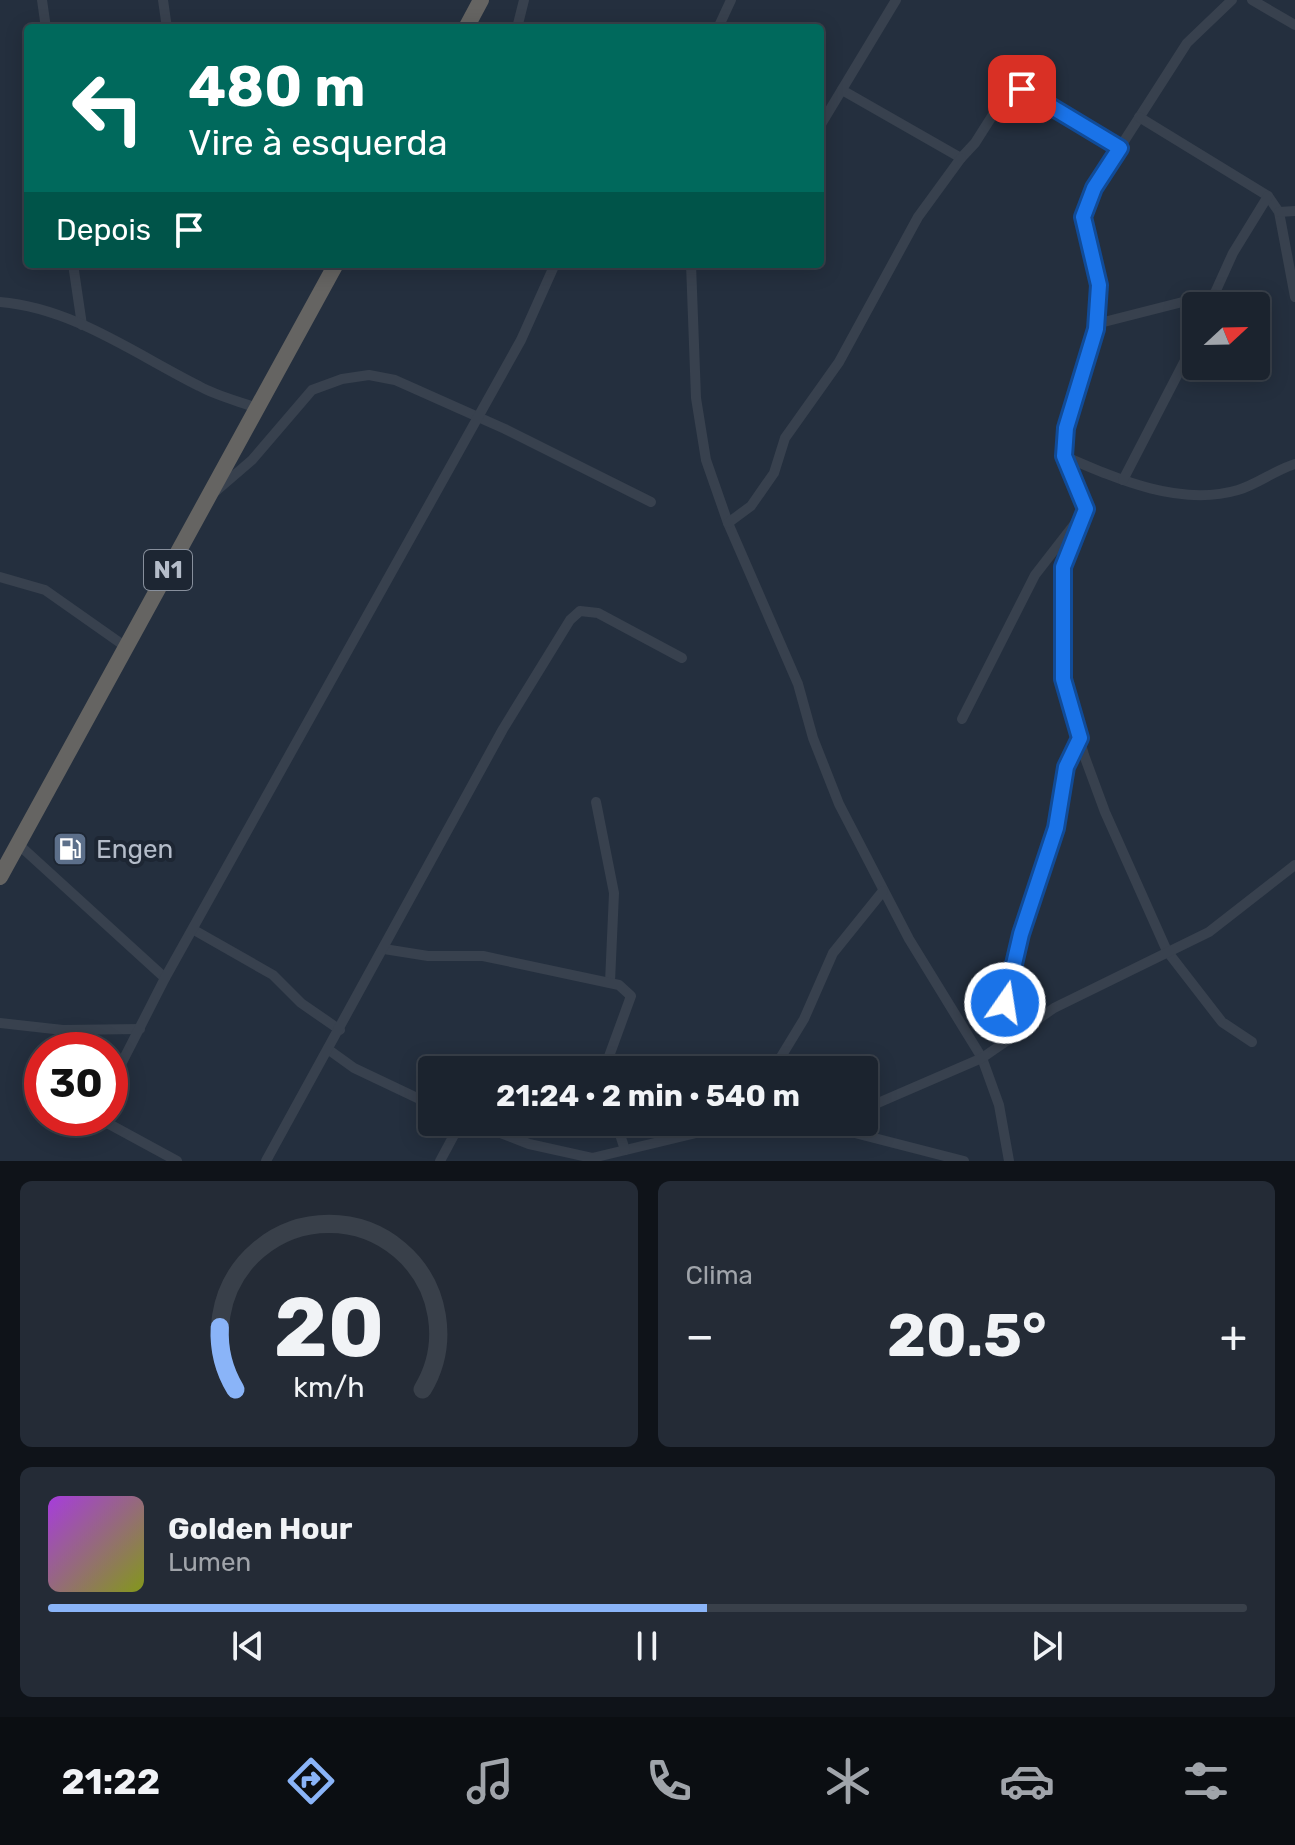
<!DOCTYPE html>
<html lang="pt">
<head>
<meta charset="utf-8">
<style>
  body { margin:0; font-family:Rubik,sans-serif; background:#242b36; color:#f1f3f6; height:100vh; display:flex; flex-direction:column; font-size:30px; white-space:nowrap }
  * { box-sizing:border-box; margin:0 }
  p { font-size:26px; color:#a0a4aa }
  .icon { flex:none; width:44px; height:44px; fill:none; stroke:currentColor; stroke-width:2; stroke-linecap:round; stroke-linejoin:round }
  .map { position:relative; height:1161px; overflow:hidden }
  .details { display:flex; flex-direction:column; gap:20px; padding:20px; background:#0f1319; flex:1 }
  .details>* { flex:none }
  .banner { position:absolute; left:24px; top:24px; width:800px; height:244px; border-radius:8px; box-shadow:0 4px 20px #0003,0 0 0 2px #39404a; background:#00695c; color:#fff; overflow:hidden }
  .needle { width:52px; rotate:68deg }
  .controls { position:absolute; left:1182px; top:292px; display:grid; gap:16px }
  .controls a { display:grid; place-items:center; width:88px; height:88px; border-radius:8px; background:#1b232e; box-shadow:0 4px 20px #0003,0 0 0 2px #39404a; font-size:40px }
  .speed { position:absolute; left:24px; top:1032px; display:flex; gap:16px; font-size:40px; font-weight:700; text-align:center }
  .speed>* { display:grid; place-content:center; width:104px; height:104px; border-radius:50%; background:#1b232e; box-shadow:0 4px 20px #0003,0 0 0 2px #39404a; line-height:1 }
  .speed .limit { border:12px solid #d22; background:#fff; color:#111 }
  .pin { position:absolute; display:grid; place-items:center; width:68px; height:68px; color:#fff; margin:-34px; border-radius:16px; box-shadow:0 4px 12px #0006 }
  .me { position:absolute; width:88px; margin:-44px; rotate:13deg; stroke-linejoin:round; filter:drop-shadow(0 0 6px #0008) }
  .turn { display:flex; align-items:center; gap:28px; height:168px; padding:0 32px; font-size:36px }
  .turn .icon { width:104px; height:104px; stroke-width:2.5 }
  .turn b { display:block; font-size:56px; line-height:68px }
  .then { display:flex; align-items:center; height:76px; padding:0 32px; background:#0003; gap:16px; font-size:30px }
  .big { font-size:60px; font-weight:700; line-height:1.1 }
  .details .widget { flex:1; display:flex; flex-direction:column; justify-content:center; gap:12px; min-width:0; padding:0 28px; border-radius:12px; background:#242b36 }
  .details .dial { align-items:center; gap:0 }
  .dial svg { height:208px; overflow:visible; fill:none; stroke:#39404a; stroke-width:7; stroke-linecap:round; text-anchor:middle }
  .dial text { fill:#f1f3f6; stroke:none }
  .song { display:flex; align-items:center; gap:24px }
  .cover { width:96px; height:96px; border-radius:12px; background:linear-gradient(135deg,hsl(280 70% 55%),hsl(70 70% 35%)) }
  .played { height:8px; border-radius:4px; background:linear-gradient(90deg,#8ab4f8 55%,#39404a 55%) }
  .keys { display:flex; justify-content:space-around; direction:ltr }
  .heat { display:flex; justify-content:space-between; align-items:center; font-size:44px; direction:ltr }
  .details .tiles { flex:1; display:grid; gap:20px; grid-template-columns:1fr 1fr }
  .widget:last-child { grid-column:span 2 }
  .trip { position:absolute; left:418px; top:1056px; width:460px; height:80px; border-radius:8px; background:#1b232e; box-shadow:0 4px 20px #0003,0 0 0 2px #39404a; font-weight:700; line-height:80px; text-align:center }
  .dock { display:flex; height:128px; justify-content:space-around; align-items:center; background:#0b0e12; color:#a0a4aa }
  .dock .icon { width:56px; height:56px }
  .dock .active { color:#8ab4f8 }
  .dock b { font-size:36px; color:#f1f3f6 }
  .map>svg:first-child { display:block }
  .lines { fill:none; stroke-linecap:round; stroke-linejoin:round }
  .minor { stroke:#38414e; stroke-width:10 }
  .trunk { stroke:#656462; stroke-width:16 }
  .route-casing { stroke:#114b97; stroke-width:20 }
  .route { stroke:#1a73e8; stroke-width:14 }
  .labels { text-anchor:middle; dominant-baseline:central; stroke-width:8; stroke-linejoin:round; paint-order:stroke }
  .shield { fill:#1d2633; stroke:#878f9c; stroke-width:2 }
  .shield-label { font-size:24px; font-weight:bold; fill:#b4bcc9 }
  .poi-label { font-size:26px; fill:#b4bcc9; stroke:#1d2633; text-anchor:start }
</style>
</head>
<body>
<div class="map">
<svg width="1295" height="1161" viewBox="0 0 1295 1161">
  <rect width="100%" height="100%" fill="#242f3e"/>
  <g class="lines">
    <g class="minor">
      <polyline points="42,0 46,28"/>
      <polyline points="163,0 167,28"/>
      <polyline points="1232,0 1187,43 1094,188 1083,217 1099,285 1096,329 1066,428 1064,456 1086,509 1063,567 1063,679 1084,755 1105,812 1167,951 1222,1022 1252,1042"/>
      <polyline points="1252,0 1295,25"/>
      <polyline points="517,28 524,0"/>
      <polyline points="718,28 731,0"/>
      <polyline points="842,90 961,158 975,143 1008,91 1022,89 1120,148"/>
      <polyline points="1139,117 1268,196 1279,212 1295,297"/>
      <polyline points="820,126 896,0"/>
      <polyline points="1279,212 1295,211"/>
      <polyline points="73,264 82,325"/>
      <polyline points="691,264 696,398 706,460 728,523 798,684 813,738 839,804 909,939 982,1058 999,1105 1009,1161"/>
      <path d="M0,302C73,308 135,354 199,386C217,396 238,401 257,408"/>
      <polyline points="1209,306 1233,253 1268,196"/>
      <polyline points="1096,324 1214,294"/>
      <path d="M1064,456C1117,479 1180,507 1238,490C1258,484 1275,470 1295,464"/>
      <polyline points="1123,480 1196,339"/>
      <polyline points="216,491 252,460 312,390 342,379 369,375 395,380 505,429 651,502"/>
      <polyline points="728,523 751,506 774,473 785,438 839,362 918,217 961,158"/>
      <polyline points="0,577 45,590 126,647"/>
      <polyline points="962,719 1035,575 1080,517"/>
      <polyline points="596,802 614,893 610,982"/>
      <polyline points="18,844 165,978"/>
      <polyline points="194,930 273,975 301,1003 340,1030"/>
      <polyline points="384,949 428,956 483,956 619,985 631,996 604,1070"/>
      <polyline points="0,1023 63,1030 140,1029"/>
      <polyline points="1003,1043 1005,1003 1014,960 1056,828 1066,767 1080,738"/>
      <polyline points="329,1050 354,1068 432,1105"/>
      <polyline points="773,1070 804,1019 833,953 883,891"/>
      <polyline points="110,1086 165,978 521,340 555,264"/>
      <polyline points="864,1109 982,1058 1054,1008 1209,932 1295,865"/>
      <polyline points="98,1118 177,1161"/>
      <polyline points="472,1122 529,1144 592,1158 713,1129 766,1122"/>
      <polyline points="616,1122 625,1150"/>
      <polyline points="812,1122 964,1161"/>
      <polyline points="266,1161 503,729 570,620 580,611 598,613 682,658"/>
      <polyline points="440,1161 461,1122"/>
    </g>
    <g class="trunk">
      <polyline points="466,28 481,0"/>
      <polyline points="0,877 336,264"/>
    </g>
  </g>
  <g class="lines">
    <g class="route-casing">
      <polyline id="route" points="1005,1003 1021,934 1056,828 1066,767 1080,738 1063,679 1063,567 1086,509 1064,456 1066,428 1096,329 1099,285 1083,217 1094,188 1120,148 1022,89"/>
    </g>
    <use href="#route" class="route"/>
  </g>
  <defs>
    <g id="fuel-square" transform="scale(1.8)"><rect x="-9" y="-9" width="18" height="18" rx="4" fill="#5c6f8a" stroke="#1d2633"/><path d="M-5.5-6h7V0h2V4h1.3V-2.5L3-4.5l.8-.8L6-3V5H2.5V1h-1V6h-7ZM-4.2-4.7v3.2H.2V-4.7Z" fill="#fff"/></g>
  </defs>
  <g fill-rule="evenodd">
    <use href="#fuel-square" x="70" y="849"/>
  </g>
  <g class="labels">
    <rect class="shield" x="144" y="550" width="48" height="40" rx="6"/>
    <g class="shield-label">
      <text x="168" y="570">N1</text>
    </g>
    <g class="poi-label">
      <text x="96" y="849">Engen</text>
    </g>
  </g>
</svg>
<div class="controls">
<a><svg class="needle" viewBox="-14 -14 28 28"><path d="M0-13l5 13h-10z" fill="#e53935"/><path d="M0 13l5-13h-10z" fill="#a0a4aa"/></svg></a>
</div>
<div class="speed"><div class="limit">30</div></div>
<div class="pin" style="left:1022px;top:89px;background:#d93025"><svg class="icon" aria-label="arrive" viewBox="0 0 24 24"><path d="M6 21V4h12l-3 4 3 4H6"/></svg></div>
<svg class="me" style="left:1005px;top:1003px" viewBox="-20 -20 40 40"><circle r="17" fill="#1a73e8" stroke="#fff" stroke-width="3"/><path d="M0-11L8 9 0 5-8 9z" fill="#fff"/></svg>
<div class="trip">21:24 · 2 min · 540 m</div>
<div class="banner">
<div class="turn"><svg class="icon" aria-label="left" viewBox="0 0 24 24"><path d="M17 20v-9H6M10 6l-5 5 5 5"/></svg><div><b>480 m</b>Vire à esquerda</div></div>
<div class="then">Depois<svg class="icon" aria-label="arrive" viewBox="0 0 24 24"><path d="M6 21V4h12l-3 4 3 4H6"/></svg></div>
</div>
</div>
<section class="details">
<div class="tiles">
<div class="widget dial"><svg viewBox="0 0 100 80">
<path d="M14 69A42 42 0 1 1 86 69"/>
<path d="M14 69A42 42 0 0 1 8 45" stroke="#8ab4f8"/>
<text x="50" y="56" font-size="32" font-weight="700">20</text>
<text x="50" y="72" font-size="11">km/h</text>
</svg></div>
<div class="widget"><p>Clima</p>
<div class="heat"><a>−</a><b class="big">20.5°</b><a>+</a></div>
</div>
<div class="widget">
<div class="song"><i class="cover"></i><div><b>Golden Hour</b><p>Lumen</p></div></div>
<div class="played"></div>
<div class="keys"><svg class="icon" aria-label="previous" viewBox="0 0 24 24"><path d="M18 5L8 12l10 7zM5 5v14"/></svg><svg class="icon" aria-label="pause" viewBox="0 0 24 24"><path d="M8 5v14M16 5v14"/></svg><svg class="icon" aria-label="next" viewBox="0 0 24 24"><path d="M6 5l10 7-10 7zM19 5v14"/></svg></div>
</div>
</div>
</section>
<nav class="dock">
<b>21:22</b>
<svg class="icon active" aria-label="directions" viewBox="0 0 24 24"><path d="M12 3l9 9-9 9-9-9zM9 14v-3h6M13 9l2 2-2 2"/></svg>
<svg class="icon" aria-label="music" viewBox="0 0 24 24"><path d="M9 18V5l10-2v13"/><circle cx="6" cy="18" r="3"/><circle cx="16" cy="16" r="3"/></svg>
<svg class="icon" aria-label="phone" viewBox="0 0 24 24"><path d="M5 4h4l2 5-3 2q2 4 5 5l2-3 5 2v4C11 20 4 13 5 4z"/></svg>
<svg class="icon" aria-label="climate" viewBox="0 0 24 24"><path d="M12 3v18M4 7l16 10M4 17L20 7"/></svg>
<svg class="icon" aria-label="car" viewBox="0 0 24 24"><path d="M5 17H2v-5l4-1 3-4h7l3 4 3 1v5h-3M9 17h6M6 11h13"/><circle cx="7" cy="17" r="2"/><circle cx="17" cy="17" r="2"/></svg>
<svg class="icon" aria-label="filters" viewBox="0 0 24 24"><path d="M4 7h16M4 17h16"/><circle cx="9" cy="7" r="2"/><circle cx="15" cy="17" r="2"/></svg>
</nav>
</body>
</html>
